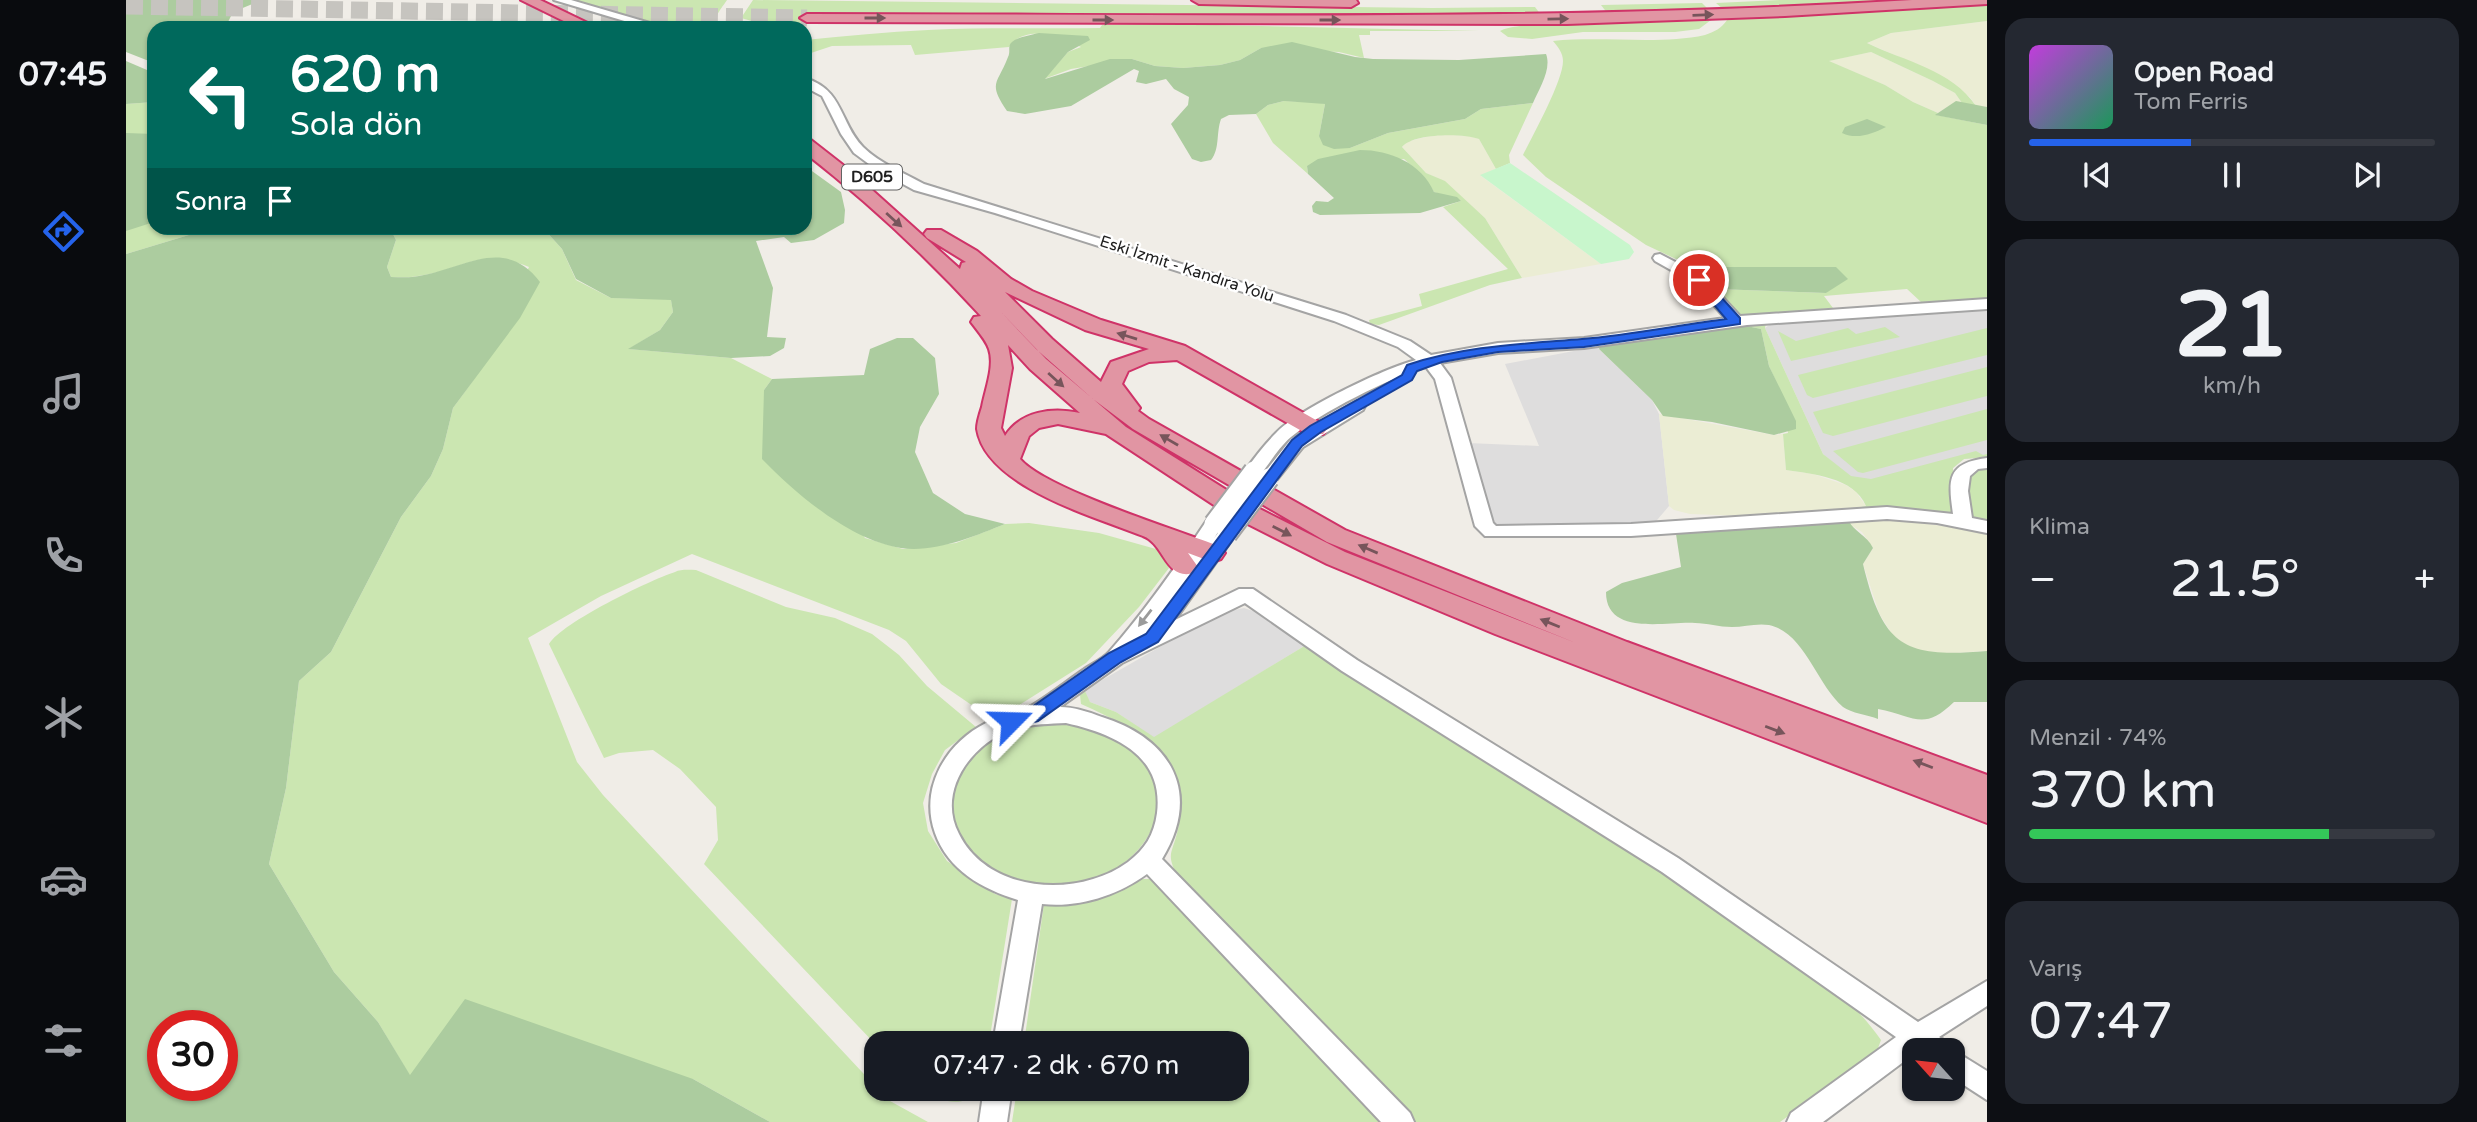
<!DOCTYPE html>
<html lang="tr">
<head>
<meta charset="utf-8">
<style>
  body { margin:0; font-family:"Varela Round",sans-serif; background:#242831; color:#f1f3f6; height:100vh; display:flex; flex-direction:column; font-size:26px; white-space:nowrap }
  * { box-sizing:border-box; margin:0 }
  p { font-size:23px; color:#9ea1a6 }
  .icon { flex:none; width:38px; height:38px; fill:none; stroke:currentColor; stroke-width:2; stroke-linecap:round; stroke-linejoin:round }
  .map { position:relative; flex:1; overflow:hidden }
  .details { display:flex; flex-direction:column; gap:18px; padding:18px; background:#0d0f14; width:490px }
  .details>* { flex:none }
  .guide { position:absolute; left:21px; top:21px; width:665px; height:214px; border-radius:21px; box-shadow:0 2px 5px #0004; background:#00695c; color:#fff; overflow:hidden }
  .needle { width:46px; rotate:297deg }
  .buttons { position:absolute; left:1776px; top:1038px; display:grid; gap:14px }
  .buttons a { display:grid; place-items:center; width:63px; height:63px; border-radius:14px; background:#171b24; box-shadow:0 2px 5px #0004; font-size:35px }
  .speed { position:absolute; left:21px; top:1010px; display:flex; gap:14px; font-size:35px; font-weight:700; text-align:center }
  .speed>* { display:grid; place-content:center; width:91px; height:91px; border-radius:50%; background:#171b24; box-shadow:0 2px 5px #0004; line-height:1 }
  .speed .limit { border:10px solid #d22; background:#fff; color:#111 }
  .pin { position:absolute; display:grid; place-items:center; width:60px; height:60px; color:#fff; margin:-30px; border:4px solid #fff; border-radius:50%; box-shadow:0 2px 7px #0007 }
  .me { position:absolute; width:77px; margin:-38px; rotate:68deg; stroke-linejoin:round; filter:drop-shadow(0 0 5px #0008) }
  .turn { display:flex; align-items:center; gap:24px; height:147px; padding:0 28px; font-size:32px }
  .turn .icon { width:91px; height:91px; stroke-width:2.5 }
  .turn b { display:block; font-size:49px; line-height:60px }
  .then { display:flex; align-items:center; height:66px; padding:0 28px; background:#0003; gap:14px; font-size:26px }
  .big { font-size:52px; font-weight:600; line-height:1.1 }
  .details .card { flex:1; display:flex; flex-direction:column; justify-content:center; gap:10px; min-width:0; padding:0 24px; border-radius:21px; background:#242831 }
  .details .dial { align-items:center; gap:0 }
  .dial b { font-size:91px; line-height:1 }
  .song { display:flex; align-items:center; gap:21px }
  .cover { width:84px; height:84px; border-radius:10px; background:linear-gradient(135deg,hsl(290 70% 55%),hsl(150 70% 35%)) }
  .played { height:7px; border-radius:4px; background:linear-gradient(90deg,#2563eb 40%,#363941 40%) }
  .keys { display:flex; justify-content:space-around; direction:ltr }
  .heat { display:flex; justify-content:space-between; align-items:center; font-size:38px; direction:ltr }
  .charge { height:10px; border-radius:5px; background:linear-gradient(90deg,#34c759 74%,#363941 0) }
  .trip { position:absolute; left:738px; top:1031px; width:385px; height:70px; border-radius:21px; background:#171b24; box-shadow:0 2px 5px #0004; font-weight:600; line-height:70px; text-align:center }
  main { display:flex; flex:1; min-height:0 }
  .menu { display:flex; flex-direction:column; width:126px; justify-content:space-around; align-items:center; background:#090b0e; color:#9ea1a6 }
  .menu .icon { width:49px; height:49px }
  .menu .selected { color:#2563eb }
  .menu b { font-size:32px; color:#f1f3f6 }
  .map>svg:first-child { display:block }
  .residential { fill:#dedddd }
  .farmland { fill:#ebedd4 }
  .grass { fill:#cbe6b1 }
  .forest { fill:#accc9f; fill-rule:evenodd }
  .park { fill:#c8f6cc }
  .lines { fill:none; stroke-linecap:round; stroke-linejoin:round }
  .highway-tunnel { stroke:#c6c4bf; stroke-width:17; stroke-dasharray:17 8; stroke-linecap:butt }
  .minor-casing { stroke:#a4a4a4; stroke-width:4 }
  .highway-casing { stroke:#cf3368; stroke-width:4 }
  .minor { fill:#fff; fill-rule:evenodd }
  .highway { fill:#e195a3; fill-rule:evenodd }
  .minor-bridge-casing { stroke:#a4a4a4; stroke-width:23; stroke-linecap:butt }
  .minor-bridge { stroke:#fff; stroke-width:19 }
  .oneway { fill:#77555b }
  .oneway2 { fill:#9b9b9b }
  .route { fill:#2563eb; stroke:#184099; stroke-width:2 }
  .labels { text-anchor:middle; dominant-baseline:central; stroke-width:5; stroke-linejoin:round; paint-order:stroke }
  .shield { fill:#fff; stroke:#636363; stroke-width:2 }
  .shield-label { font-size:16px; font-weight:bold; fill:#202020 }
  .far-street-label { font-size:16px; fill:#202020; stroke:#fff }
</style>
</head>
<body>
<main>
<nav class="menu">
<b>07:45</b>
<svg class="icon selected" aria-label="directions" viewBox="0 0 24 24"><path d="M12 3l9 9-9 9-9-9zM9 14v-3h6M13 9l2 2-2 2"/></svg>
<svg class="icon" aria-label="music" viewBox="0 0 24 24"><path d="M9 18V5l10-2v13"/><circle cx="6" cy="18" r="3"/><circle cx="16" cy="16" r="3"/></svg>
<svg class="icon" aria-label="phone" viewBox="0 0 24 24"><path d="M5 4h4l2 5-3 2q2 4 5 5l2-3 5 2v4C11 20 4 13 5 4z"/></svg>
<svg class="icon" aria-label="climate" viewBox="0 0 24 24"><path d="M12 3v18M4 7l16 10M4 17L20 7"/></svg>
<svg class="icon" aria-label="car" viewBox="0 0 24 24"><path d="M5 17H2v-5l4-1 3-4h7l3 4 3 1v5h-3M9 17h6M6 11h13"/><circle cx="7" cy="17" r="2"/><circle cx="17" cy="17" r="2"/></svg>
<svg class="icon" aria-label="filters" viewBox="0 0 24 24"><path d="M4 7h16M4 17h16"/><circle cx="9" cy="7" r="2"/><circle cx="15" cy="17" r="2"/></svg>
</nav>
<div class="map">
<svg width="1861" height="1122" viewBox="0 0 1861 1122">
  <rect width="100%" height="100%" fill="#f0ede7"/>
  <g class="residential">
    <polygon points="1861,310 1861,457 1838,459 1827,468 1827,515 1748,499 1697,454 1639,328 1646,323"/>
    <polygon points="1474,346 1473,349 1526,400 1533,414 1543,506 1526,526 1379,529 1364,523 1342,443 1413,446 1379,364"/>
    <polygon points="1118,608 1130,612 1180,645 1028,738 990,712 964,702 961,697 959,691 964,687 1093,613"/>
  </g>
  <g class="farmland">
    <polygon points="1861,21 1861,107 1850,106 1844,97 1794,66 1741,43 1765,33"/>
    <polygon points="1745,52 1807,81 1829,93 1836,103 1830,102 1812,113 1787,102 1759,85 1702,61"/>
    <polygon points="1312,134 1344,136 1353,139 1370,169 1355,176 1475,264 1396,278 1359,218 1319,182 1300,173 1276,147 1280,142"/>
    <polygon points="1533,414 1648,435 1657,434 1660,470 1687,474 1720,485 1730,492 1740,506 1721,510 1640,517 1564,514 1548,510 1543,506"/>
    <polygon points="1765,519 1861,532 1861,651 1814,654 1792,651 1768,638 1753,613 1737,564 1747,548 1736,532 1723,524 1723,521"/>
  </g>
  <g class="grass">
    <path d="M443,0H601C595,9 586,18 590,28H540Z"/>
    <polygon points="627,0 1307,8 1409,7 1415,15 689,14 683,15 682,21 689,23 631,26 633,23 615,18"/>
    <path d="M1654,0H1848L1861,6V21L1765,33L1741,43C1778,61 1826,70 1850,106L1836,103L1829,93L1807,81L1745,52L1703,61L1759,85L1787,102L1812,113L1811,115L1861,125V299L1795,302L1781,289L1698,296L1707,308L1612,316L1589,289L1700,293L1710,267H1567L1520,245L1420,177L1397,155C1407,135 1437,81 1437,61C1437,53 1432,47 1427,41C1477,36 1535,45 1579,35C1588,32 1596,28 1601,20L1796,9L1777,1L1598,10L1590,3Z"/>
    <polygon points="1576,3 1584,11 1482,14 1475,5"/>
    <path d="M1585,20L1573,29L1549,32H1457L1406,39L1382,37L1374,31C1392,19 1552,20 1585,20Z"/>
    <path d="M1044,24L1353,31H1244V35H1233L1238,58L1213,52L1135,48L1114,60L1094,65L1057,68L1029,66L1006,59L945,69L918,79L942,52L955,47C935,37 900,23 883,47L789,55L785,45L706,46L679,55V40C720,36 761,32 802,30C860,27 917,29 974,28L976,25Z"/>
    <path d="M1158,101L1192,102L1199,104L1193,136L1224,148L1262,133L1339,119L1355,109L1407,103L1383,155L1384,163L1370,169L1353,139C1337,133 1287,133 1276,147L1300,173L1319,181L1359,218L1396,278L1364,285L1253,325L1244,324L1243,320L1296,306L1293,294L1382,269L1317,207L1335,201L1308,192L1298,177L1278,159L1181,166L1182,174L1147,143L1130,114L1142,105Z"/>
    <polygon points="28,102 28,228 86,228 0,254 0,104"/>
    <path d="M264,228H417L436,249L450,280L485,298L545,299L547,312L534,330L503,349L605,358L646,379L638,390L739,538L777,549L830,543L879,524L903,523L973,533L1037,551L1043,568L1013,607L960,663L874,717H863L815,684L780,641L763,630L566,554L475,596L402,638L451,762L477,795L751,1088L764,1101L802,1122H644L567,1079L284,1076L252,1022L208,972L143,864L160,788L173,681L205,652L275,517L305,476L317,449L327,408L346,382L403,267C353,246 339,270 292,276C283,278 274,277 265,277L261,267L270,240Z"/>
    <path d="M1640,322L1639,328L1697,454L1725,476L1745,479L1850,451L1857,455L1861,454V457L1838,459L1827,468L1828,518L1721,510L1740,506C1728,477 1686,474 1660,470L1657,434L1662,433L1654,390L1643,366L1635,329L1616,325Z"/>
    <polygon points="1759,327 1774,337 1665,361 1652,331 1670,341 1722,328 1730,334"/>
    <polygon points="1861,328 1861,355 1687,398 1681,395 1672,375"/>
    <polygon points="1861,367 1861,396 1707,436 1697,433 1687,412"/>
    <polygon points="1861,409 1861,440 1737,473 1732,472 1707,451"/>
    <polygon points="1861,467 1861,522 1846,519 1842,500 1843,474 1848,470"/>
    <path d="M570,570L660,607L709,618L746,634L773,655L801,686L850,727L819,750L806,774L797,803L802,831L821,861L869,894L886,899L863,1043H751V1046L578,864L592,840L590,807L554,769L527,750L493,753L478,758L423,644C437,622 522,581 549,572C555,569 563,570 570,570Z"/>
    <path d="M1180,645C1321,733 1465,817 1601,912C1656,951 1716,984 1755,1040L1751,1051L1654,1122H1288L1053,880C1039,852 1046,856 1052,829C1067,761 1008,727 955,704L954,695L959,691L964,702L990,712L1028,737Z"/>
    <path d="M944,723C958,727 976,730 989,737C1004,745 1017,759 1025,775C1033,792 1034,813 1025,831C991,897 888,903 839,849C804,810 833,752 876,732C897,723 921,724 944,723Z"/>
    <path d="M1016,879H1026L1261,1122H886L891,1089L1111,1088V1043H898L918,904C958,905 980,895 1016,879Z"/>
    <path d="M794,1089H851C837,1112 812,1099 794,1089Z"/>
  </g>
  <g class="forest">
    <polygon points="0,0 136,0 107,12 99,28 28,28 28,63 0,52"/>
    <path d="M913,33L962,36L964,40L942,52L919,79L984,59H1006L1029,66L1057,68L1094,65L1114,60L1135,48L1166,42L1229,57L1247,59L1333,60L1420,54C1426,69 1413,89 1407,103L1355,109L1339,119L1262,133L1224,148L1208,149L1197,145L1193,136L1199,104L1158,101L1142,105L1130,114L1103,115L1095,119C1090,133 1094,149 1085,160L1075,162L1066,159L1045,124L1062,105L1063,97L1048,89L1040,79L1020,84L1010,82L1013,71L1008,69L945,106L899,114L881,111C861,82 872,84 882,57C885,51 881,46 886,42C892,37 905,35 913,33Z"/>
    <polygon points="0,61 28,73 28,102 0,104"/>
    <polygon points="1830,101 1861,107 1861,125 1809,115"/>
    <path d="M1741,119L1760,127C1746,134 1731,140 1716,133L1719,127Z"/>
    <polygon points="0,133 28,134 28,222 0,231"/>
    <path d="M1234,150C1264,150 1295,163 1308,192L1331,197L1335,201L1294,213L1194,215L1187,212L1186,206L1190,201L1202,202L1208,198L1182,174L1181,166L1192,159Z"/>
    <polygon points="679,166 715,192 719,210 718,223 688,240 665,243 658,237 630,241 647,288 641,337 660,338 658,348 644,356 605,358 502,349 534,330 547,312 545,300 485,298 450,279 436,249 417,228 679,228"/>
    <path d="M86,228H264L270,240L261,267L265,277C274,277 284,278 293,276C337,269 379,235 414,282L394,318L327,408L317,449L305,476L275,517L205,652L173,681L160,788L143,864L208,972L252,1022L284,1075L339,999L567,1079L644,1122H0V254ZM37,1026H96V1085H37Z"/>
    <polygon points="1567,267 1710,267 1722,279 1700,293 1589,289"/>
    <polygon points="1616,325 1635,329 1643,366 1670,421 1670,429 1648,435 1586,422 1537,416 1526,400 1473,349 1474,346"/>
    <path d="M771,338H787L809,358L813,394L794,427L789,452L807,493L839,514L879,524C849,536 809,553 775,548C724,540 671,495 636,459L638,390L646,379L738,375L744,349Z"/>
    <path d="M1723,521C1727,531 1741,535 1747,548L1737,564C1757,647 1778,658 1861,651V702H1828C1797,732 1789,716 1752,709V719C1742,715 1725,713 1717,707C1690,684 1679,633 1643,625C1630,623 1618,627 1606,627C1593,627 1581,623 1569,623C1541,621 1480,637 1480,592L1496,583L1555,567L1550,534Z"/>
  </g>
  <polygon class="park" points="1384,163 1504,245 1508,252 1503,259 1475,264 1354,175"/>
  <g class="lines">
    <polyline class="highway-tunnel" points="0,6 681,18"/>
    <g class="minor-casing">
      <g id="minor">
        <polygon points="428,0 445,0 541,28 522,28"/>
        <path d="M679,78C718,90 713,122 737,147C753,163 778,173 798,184L1220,315L1284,341L1305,355L1372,343L1458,338L1599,318L1568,283L1529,261L1527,258L1529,255L1534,254L1578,277L1614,316L1861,299V309L1621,325L1458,348L1372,353L1314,363L1325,378L1367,523L1370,526L1505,524L1761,507L1827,514C1822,479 1821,463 1861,458V468L1852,469L1844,476L1842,491L1846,518L1861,521V533L1811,523L1761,519L1505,536H1359L1349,526L1309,379L1300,367C1263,378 1194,413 1165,437C1153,447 1144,463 1134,475H1122L1119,471C1128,458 1139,444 1150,433C1173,409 1257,369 1290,360L1272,347L1208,321L869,213L788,190L751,170L728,153L715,134L696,96L679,87Z"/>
        <polygon points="1231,401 1237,402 1239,406 1237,410 1177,447 1149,482 1137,482 1134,478 1165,439"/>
        <path d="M1088,518L1097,524L1087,540C1093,531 1097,527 1108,530L1110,534L1049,620L1113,589H1127L1231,660L1552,858L1792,1022L1861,981V1006L1813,1037L1819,1041L1823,1050H1788V1054L1697,1122H1661L1665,1113L1770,1037L1536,872L1216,671L1119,603L996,663L934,707C948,707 963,712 976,717C1046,739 1076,793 1036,859L1284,1113L1288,1122H1255L1021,874C991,896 952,908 916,904L893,1043H867L892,900C856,889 822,870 809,833C793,788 820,743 860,723C873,716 888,716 900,709C920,698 938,683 957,670C965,664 977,659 983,652C1019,611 1051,565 1081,520ZM940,723C988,734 1038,755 1031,813C1028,835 1019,849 1002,862C953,898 863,894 833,834C810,791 846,743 887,729C904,724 923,724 940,723Z"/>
        <polygon points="1826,1050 1827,1050 1861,1071 1861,1100 1827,1078"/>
        <polygon points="858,1088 886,1088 881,1122 853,1122"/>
      </g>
    </g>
    <g class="highway-casing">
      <g id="highway">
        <polygon points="395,0 414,0 472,28 452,28"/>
        <polygon points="1066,0 1230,0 1232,3 1225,7 1073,4"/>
        <path d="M1786,0H1861V4L1659,16L1441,24L681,22L674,18L681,14C1049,14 1418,22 1786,0Z"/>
        <path d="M679,139L685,140L726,172L834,269L836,263L840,262L801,238L798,234L801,230H815L851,251L885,279L906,291L975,320L1059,346L1197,424L1201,429L1197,434H1181L1051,360L1023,362L1002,371L996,384L1014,408L1012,411L1023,419L1219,530L1501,642L1861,775V823L1369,634L1201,564L1100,513L980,434L932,424L913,428L903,436L894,459C921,490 1052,530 1095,547L1099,553L1095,559L1086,562L1062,553L1072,567L1068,573C1039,581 1039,544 1017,536C970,517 860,487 851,429C851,423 854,413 856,407C859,390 869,366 863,349C860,340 851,330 845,322L848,317L855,316C801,257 742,202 679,153ZM879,292L959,330L1023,349L985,362L975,382L926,339ZM874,311L910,349L967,399L1007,429L1201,542L1450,643L1219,552L1118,501L1000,427L920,359ZM882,345L904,369L954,413C926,407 895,411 879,436L875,428L886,368Z"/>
      </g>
    </g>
    <use href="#minor" class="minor"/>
    <use href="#highway" class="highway"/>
    <g class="minor-bridge-casing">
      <g id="minor-bridge">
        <polyline points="1088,524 1128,471"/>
        <polyline points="1101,534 1143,478"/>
      </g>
    </g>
    <use href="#minor-bridge" class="minor-bridge"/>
  </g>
  <defs><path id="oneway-solid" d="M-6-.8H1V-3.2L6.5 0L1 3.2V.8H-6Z" transform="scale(1.75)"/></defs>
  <g class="oneway">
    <use href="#oneway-solid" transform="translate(1577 15) rotate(-2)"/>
    <use href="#oneway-solid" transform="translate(749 18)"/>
    <use href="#oneway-solid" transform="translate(1432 19) rotate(-1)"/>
    <use href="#oneway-solid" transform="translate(977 20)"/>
    <use href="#oneway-solid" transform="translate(1204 20)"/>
    <use href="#oneway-solid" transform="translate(768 220) rotate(42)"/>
    <use href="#oneway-solid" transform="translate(1001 336) rotate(-163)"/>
    <use href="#oneway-solid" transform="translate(930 380) rotate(42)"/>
    <use href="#oneway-solid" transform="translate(1043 440) rotate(-150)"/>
    <use href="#oneway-solid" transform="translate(1156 531) rotate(27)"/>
    <use href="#oneway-solid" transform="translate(1242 549) rotate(-157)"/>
    <use href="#oneway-solid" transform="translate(1424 623) rotate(-158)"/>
    <use href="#oneway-solid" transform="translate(1649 730) rotate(21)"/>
    <use href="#oneway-solid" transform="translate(1797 764) rotate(-159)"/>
  </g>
  <use class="oneway2" href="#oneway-solid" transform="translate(1019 618) rotate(128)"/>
  <path class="route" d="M1573,276L1577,277L1614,318V324L1458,347L1372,352L1316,362L1291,371L1286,380L1195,432L1176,446L1032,642L995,662L912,721L885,728L879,726L876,721L879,717L900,711L983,653L1020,634L1166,440L1184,426L1276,375L1281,365C1338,346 1396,344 1456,339C1504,335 1553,325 1600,319L1567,280Z"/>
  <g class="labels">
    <rect class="shield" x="716" y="164.5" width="60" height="25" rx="5"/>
    <g class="shield-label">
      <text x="746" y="177">D605</text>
    </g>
    <g class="far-street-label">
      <text transform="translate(1061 269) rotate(18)">Eski İzmit - Kandıra Yolu</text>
    </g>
  </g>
</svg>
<div class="buttons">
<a><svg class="needle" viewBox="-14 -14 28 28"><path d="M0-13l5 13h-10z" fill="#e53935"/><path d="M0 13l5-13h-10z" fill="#9ea1a6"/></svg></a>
</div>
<div class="speed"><div class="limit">30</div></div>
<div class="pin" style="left:1573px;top:280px;background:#d93025"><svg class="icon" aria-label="arrive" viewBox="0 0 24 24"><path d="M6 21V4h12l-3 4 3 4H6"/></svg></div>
<svg class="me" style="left:885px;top:721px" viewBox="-20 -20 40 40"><path d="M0-17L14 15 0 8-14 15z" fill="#2563eb" stroke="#fff" stroke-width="4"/></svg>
<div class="trip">07:47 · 2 dk · 670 m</div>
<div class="guide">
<div class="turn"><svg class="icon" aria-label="left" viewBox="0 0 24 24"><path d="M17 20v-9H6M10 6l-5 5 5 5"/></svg><div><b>620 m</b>Sola dön</div></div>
<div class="then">Sonra<svg class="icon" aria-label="arrive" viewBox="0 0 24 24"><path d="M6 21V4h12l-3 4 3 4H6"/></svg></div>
</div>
</div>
<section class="details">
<div class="card">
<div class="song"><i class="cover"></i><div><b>Open Road</b><p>Tom Ferris</p></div></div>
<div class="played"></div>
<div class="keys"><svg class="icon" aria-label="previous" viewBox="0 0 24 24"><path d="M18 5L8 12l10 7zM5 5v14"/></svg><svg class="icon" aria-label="pause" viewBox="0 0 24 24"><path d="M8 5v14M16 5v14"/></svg><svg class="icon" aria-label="next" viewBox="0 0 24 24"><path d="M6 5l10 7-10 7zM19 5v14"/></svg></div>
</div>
<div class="card dial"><b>21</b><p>km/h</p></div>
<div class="card"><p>Klima</p>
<div class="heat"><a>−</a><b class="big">21.5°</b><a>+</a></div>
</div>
<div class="card"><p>Menzil · 74%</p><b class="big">370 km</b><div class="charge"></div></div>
<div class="card"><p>Varış</p><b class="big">07:47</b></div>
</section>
</main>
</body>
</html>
